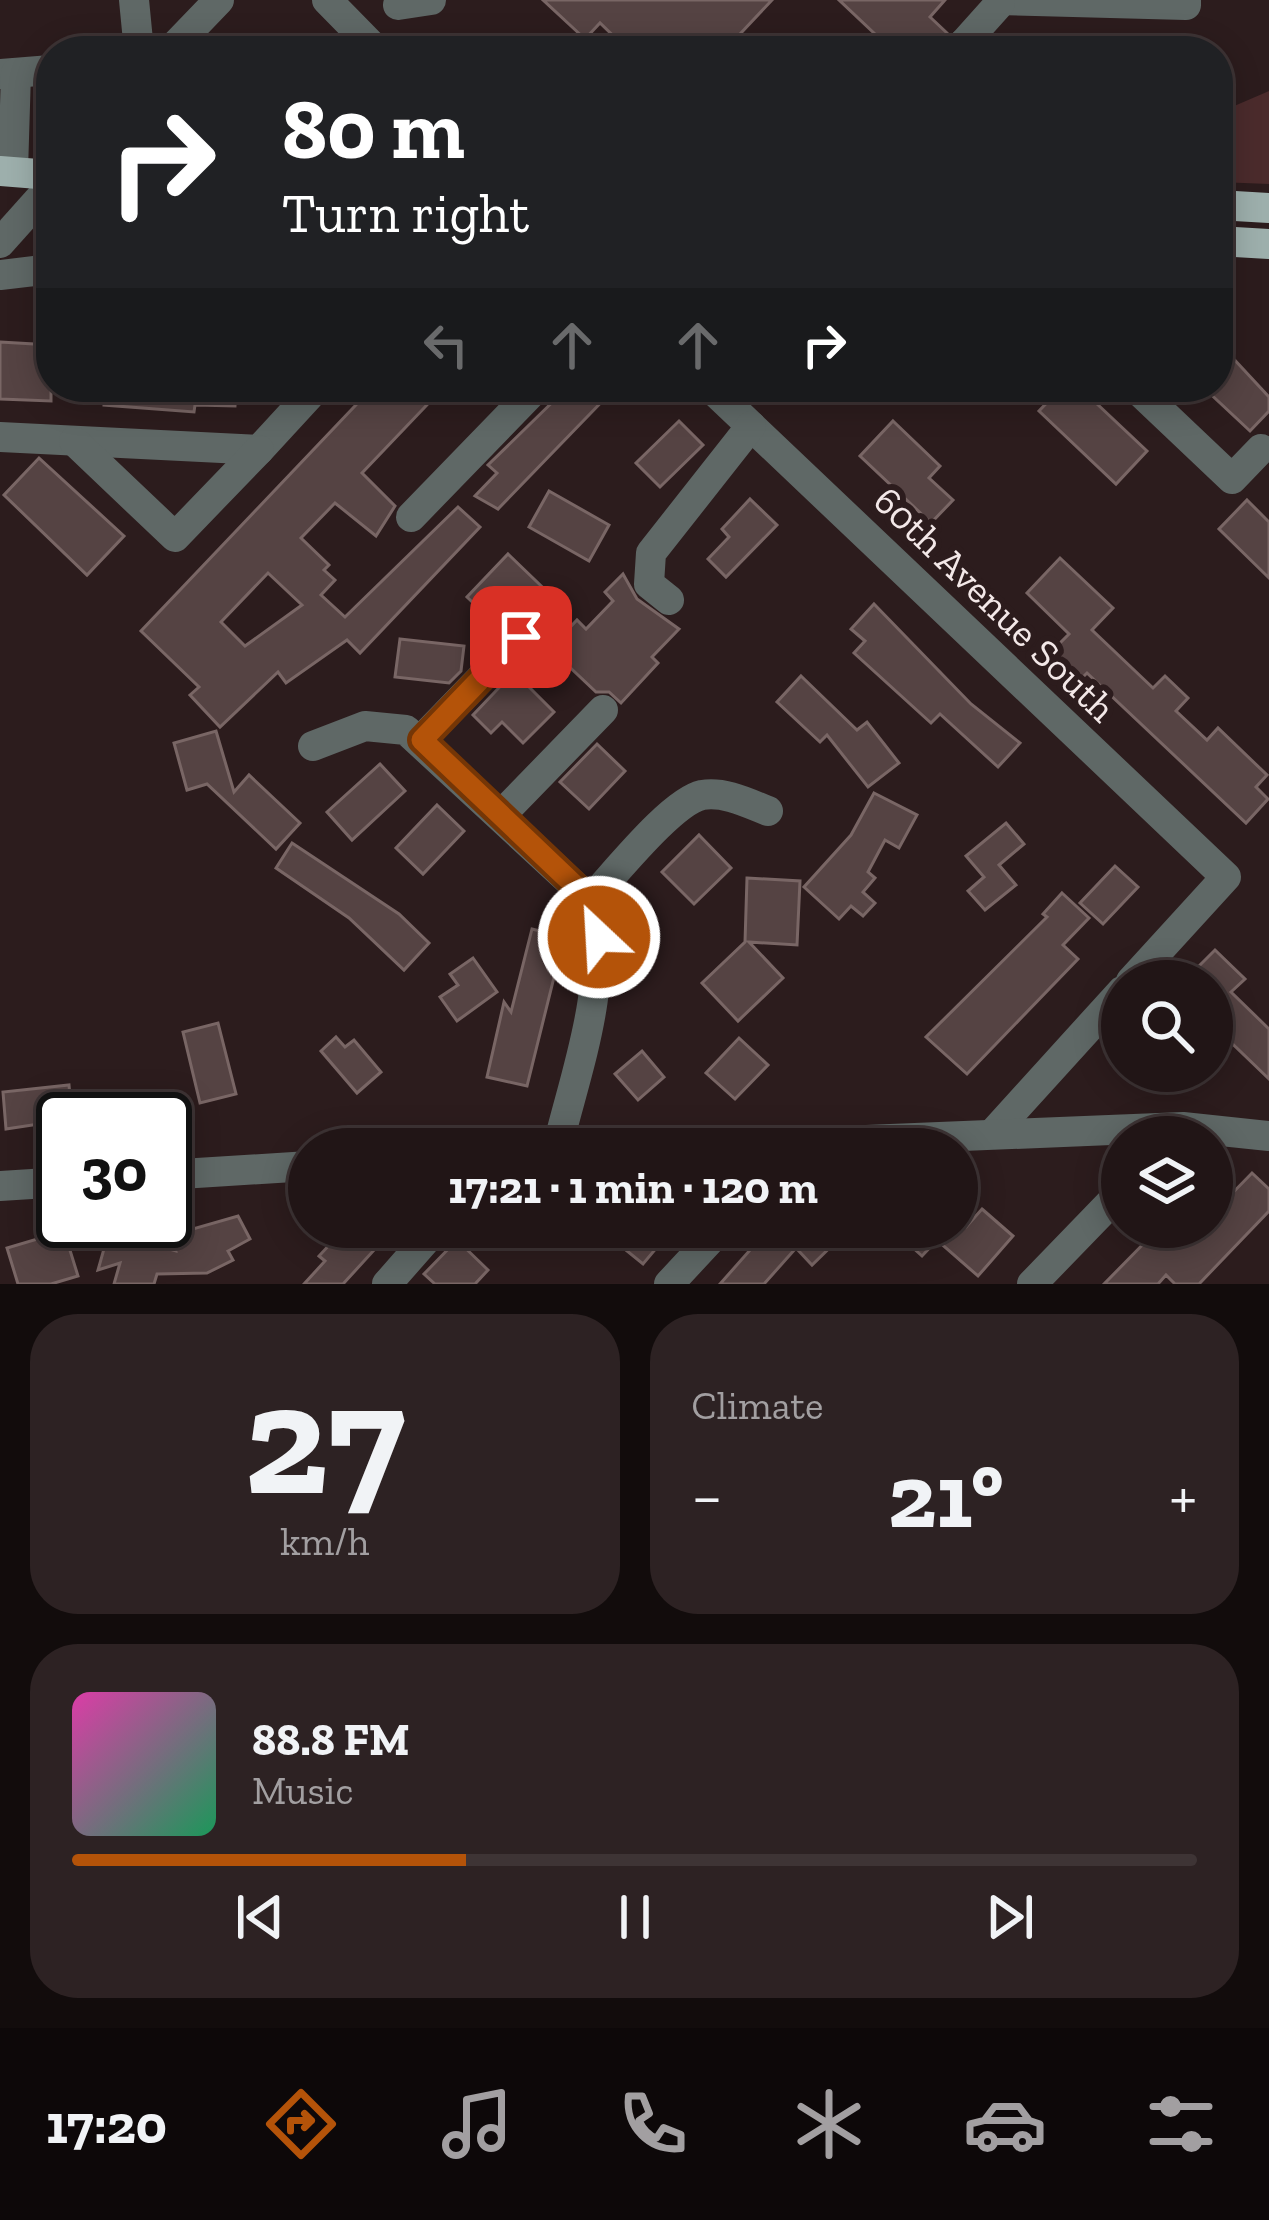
<!DOCTYPE html>
<html lang="en">
<head>
<meta charset="utf-8">
<style>
  body { margin:0; font-family:"Zilla Slab",serif; background:#2d2223; color:#f1f3f6; height:100vh; display:flex; flex-direction:column; font-size:45px; white-space:nowrap }
  * { box-sizing:border-box; margin:0 }
  p { font-size:39px; color:#a29fa1 }
  .icon { flex:none; width:66px; height:66px; fill:none; stroke:currentColor; stroke-width:2; stroke-linecap:round; stroke-linejoin:round }
  .map { position:relative; height:1284px; overflow:hidden }
  .sheet { display:flex; flex-direction:column; gap:30px; padding:30px; background:#120c0c; flex:1 }
  .sheet>* { flex:none }
  .guide { position:absolute; left:36px; top:36px; width:1197px; height:366px; border-radius:48px; box-shadow:0 6px 30px #0003,0 0 0 3px #3e3435; background:#202124; color:#fff; overflow:hidden }
  .buttons { position:absolute; left:1101px; top:960px; display:grid; gap:24px }
  .buttons a { display:grid; place-items:center; width:132px; height:132px; border-radius:50%; background:#211516; box-shadow:0 6px 30px #0003,0 0 0 3px #3e3435; font-size:60px }
  .speed { position:absolute; left:36px; top:1092px; display:flex; gap:24px; font-size:60px; font-weight:700; text-align:center }
  .speed>* { display:grid; place-content:center; width:156px; height:156px; border-radius:50%; background:#211516; box-shadow:0 6px 30px #0003,0 0 0 3px #3e3435; line-height:1 }
  .speed .limit { border:6px solid #111; border-radius:18px; background:#fff; color:#111 }
  .pin { position:absolute; display:grid; place-items:center; width:102px; height:102px; color:#fff; margin:-51px; border-radius:24px; box-shadow:0 6px 18px #0006 }
  .me { position:absolute; width:132px; margin:-66px; rotate:335deg; stroke-linejoin:round; filter:drop-shadow(0 0 9px #0008) }
  .turn { display:flex; align-items:center; gap:42px; height:252px; padding:0 48px; font-size:54px }
  .turn .icon { width:156px; height:156px; stroke-width:2.5 }
  .turn b { display:block; font-size:84px; line-height:102px }
  .lanes { display:flex; align-items:center; height:114px; padding:0 48px; background:#0003; justify-content:center; gap:60px; direction:ltr }
  .lanes .off { opacity:.35 }
  .big { font-size:90px; font-weight:800; line-height:1.1 }
  .sheet .card { flex:1; display:flex; flex-direction:column; justify-content:center; gap:18px; min-width:0; padding:0 42px; border-radius:48px; background:#2d2223 }
  .sheet .dial { align-items:center; gap:0 }
  .dial b { font-size:156px; line-height:1 }
  .song { display:flex; align-items:center; gap:36px }
  .cover { width:144px; height:144px; border-radius:18px; background:linear-gradient(135deg,hsl(320 70% 55%),hsl(150 70% 35%)) }
  .played { height:12px; border-radius:6px; background:linear-gradient(90deg,#b45309 35%,#3e3435 35%) }
  .keys { display:flex; justify-content:space-around; direction:ltr }
  .heat { display:flex; justify-content:space-between; align-items:center; font-size:66px; direction:ltr }
  .sheet .tiles { flex:1; display:grid; gap:30px; grid-template-columns:1fr 1fr }
  .card:last-child { grid-column:span 2 }
  .trip { position:absolute; left:288px; top:1128px; width:690px; height:120px; border-radius:60px; background:#211516; box-shadow:0 6px 30px #0003,0 0 0 3px #3e3435; font-weight:800; line-height:120px; text-align:center }
  .dock { display:flex; height:192px; justify-content:space-around; align-items:center; background:#0d0809; color:#a29fa1 }
  .dock .icon { width:84px; height:84px }
  .dock .selected { color:#b45309 }
  .dock b { font-size:54px; color:#f1f3f6 }
  .map>svg:first-child { display:block }
  .green { fill:#4b2b2c }
  .building { fill:#554343; stroke:#796665; stroke-width:3; fill-rule:evenodd }
  .lines { fill:none; stroke-linecap:round; stroke-linejoin:round }
  .minor { stroke:#5f6866; stroke-width:30 }
  .major { stroke:#9dafac; stroke-width:30 }
  .route-casing { stroke:#753606; stroke-width:30 }
  .route { stroke:#b45309; stroke-width:21 }
  .labels { text-anchor:middle; dominant-baseline:central; stroke-width:12; stroke-linejoin:round; paint-order:stroke }
  .street-label { font-size:39px; fill:#f3e8e8; stroke:#2c1c1d }
</style>
</head>
<body>
<div class="map">
<svg width="1269" height="1284" viewBox="0 0 1269 1284">
  <rect width="100%" height="100%" fill="#2c1c1d"/>
  <polygon class="green" points="1269,91 1269,184 1218,182 1218,113"/>
  <g class="building">
    <polygon points="543,0 772,0 724,51 629,51 600,23 585,39"/>
    <polygon points="839,0 945,0 930,17 947,33 938,51 893,51"/>
    <polygon points="0,342 51,345 51,401 0,399"/>
    <polygon points="1218,342 1269,397 1269,411 1250,431 1203,387 1218,387"/>
    <polygon points="105,387 236,387 235,406 195,405 194,412 104,405"/>
    <path d="M373,387H444L362,473L395,506L376,536L335,503L301,538L329,565L324,570L335,580L321,595L345,617L458,507L480,527L360,653L347,640L286,683L278,672L220,727L190,695L199,687L141,631ZM268,573L302,605L245,646L221,622Z"/>
    <polygon points="568,387 616,387 498,509 475,496 497,473 488,465"/>
    <polygon points="1062,387 1079,387 1147,451 1116,484 1039,411"/>
    <polygon points="679,421 703,445 660,487 636,463"/>
    <polygon points="893,421 940,466 929,478 953,500 931,523 860,456"/>
    <polygon points="39,458 124,536 87,575 4,495"/>
    <polygon points="549,491 609,525 589,561 529,527"/>
    <polygon points="750,499 777,525 726,577 708,559 729,537 722,529"/>
    <polygon points="1247,500 1269,522 1269,578 1219,529"/>
    <polygon points="508,554 563,607 549,631 516,599 493,622 467,597"/>
    <polygon points="1060,558 1113,608 1092,630 1153,688 1165,676 1188,698 1176,711 1207,740 1218,728 1267,775 1256,787 1268,799 1246,823 1087,673 1082,678 1053,650 1069,634 1027,593"/>
    <polygon points="623,574 637,599 679,629 652,657 658,663 621,703 609,692 596,692 559,657 567,649 558,640 577,620 586,629 613,601 605,592"/>
    <polygon points="874,604 971,704 1020,743 998,767 940,714 931,723 854,653 865,641 851,629"/>
    <polygon points="400,639 464,646 461,671 449,683 395,677"/>
    <polygon points="514,672 554,712 523,743 502,722 491,733 473,715"/>
    <polygon points="801,676 857,730 867,722 899,763 868,787 827,735 820,742 777,702"/>
    <polygon points="216,731 234,792 249,775 300,823 276,849 207,784 187,790 174,743"/>
    <polygon points="597,744 625,771 589,809 560,782"/>
    <polygon points="380,764 405,791 352,840 327,812"/>
    <polygon points="874,793 917,815 899,848 885,840 868,872 875,878 863,892 875,903 863,916 851,906 839,919 804,887 851,835"/>
    <polygon points="437,805 464,831 423,874 396,848"/>
    <polygon points="1006,823 1024,844 999,865 1016,885 985,910 968,891 984,877 966,856"/>
    <polygon points="699,835 731,868 694,904 662,872"/>
    <polygon points="292,843 399,914 429,943 404,970 349,918 276,868"/>
    <polygon points="1115,866 1138,887 1103,924 1080,903"/>
    <polygon points="747,878 800,881 797,945 749,942 783,978 738,1021 702,983 745,942"/>
    <polygon points="1062,893 1089,918 1063,945 1078,959 967,1074 926,1037 1047,917 1043,914"/>
    <polygon points="532,929 564,937 527,1086 487,1077 504,1002 511,1012"/>
    <polygon points="1215,950 1245,979 1231,992 1269,1029 1269,1079 1212,1024 1212,981 1184,981"/>
    <polygon points="473,958 497,992 457,1021 440,997 458,985 450,974"/>
    <polygon points="218,1023 236,1094 200,1103 183,1032"/>
    <polygon points="336,1037 345,1047 354,1040 381,1072 357,1093 321,1051"/>
    <polygon points="739,1038 768,1065 735,1099 706,1073"/>
    <polygon points="642,1051 664,1077 638,1100 615,1074"/>
    <polygon points="69,1085 72,1119 6,1129 3,1092"/>
    <polygon points="1252,1173 1269,1189 1269,1211 1199,1284 1175,1284 1166,1275 1158,1284 1104,1284 1160,1227 1212,1227 1212,1214"/>
    <polygon points="982,1209 1013,1236 978,1276 937,1240 922,1256 890,1227 966,1227"/>
    <polygon points="238,1216 250,1239 228,1251 233,1260 207,1273 157,1274 154,1284 114,1284 120,1263 98,1270 109,1231 176,1251 175,1234"/>
    <polygon points="346,1227 375,1249 343,1284 304,1284 325,1261 319,1256"/>
    <polygon points="628,1227 674,1227 643,1264 616,1242"/>
    <polygon points="794,1227 851,1227 812,1265 796,1248 764,1284 720,1284 766,1232 778,1242"/>
    <polygon points="64,1231 78,1276 51,1284 18,1284 7,1248"/>
    <polygon points="457,1240 488,1270 475,1284 435,1284 424,1274"/>
  </g>
  <g class="lines">
    <g class="minor">
      <polyline points="134,0 139,51"/>
      <polyline points="327,0 377,51"/>
      <polyline points="999,0 1186,5 1186,0"/>
      <polyline points="398,5 431,0"/>
      <polyline points="963,44 1005,51"/>
      <polyline points="170,51 219,0"/>
      <polyline points="957,51 1000,3"/>
      <polyline points="0,74 51,70"/>
      <polyline points="13,171 16,73"/>
      <polyline points="0,243 51,186"/>
      <polyline points="0,275 51,269"/>
      <polyline points="710,387 1226,877 1131,981"/>
      <polyline points="1135,387 1232,479 1261,449"/>
      <polyline points="0,437 259,450 317,387"/>
      <polyline points="74,441 175,537 259,450"/>
      <polyline points="411,517 537,387"/>
      <polyline points="669,600 649,584 651,553 751,426"/>
      <polyline points="422,739 521,637"/>
      <path d="M313,746L365,726L406,730L590,900C610,984 577,1067 557,1149"/>
      <polyline points="501,815 603,710"/>
      <path d="M590,900C614,875 671,802 702,795C724,791 748,803 768,811"/>
      <polyline points="994,1132 1122,991"/>
      <polyline points="649,1149 1183,1127 1269,1136"/>
      <polyline points="165,1175 309,1166"/>
      <polyline points="0,1186 63,1182"/>
      <polyline points="387,1284 437,1227"/>
      <polyline points="669,1284 722,1227"/>
      <polyline points="1032,1284 1122,1191"/>
    </g>
    <g class="major">
      <polyline points="0,171 51,175"/>
      <polyline points="1218,205 1269,208"/>
      <polyline points="1218,241 1269,244"/>
    </g>
  </g>
  <g class="lines">
    <g class="route-casing">
      <polyline id="route" points="521,637 422,740 590,900 599,937"/>
    </g>
    <use href="#route" class="route"/>
  </g>
  <g class="labels">
    <g class="street-label">
      <text transform="translate(995 604) rotate(44)">60th Avenue South</text>
    </g>
  </g>
</svg>
<div class="buttons">
<a><svg class="icon" aria-label="search" viewBox="0 0 24 24"><circle cx="10" cy="10" r="6"/><path d="M15 15l6 6"/></svg></a>
<a><svg class="icon" aria-label="layers" viewBox="0 0 24 24"><path d="M12 4l9 5-9 5-9-5zM3 14l9 5 9-5"/></svg></a>
</div>
<div class="speed"><div class="limit">30</div></div>
<div class="pin" style="left:521px;top:637px;background:#d93025"><svg class="icon" aria-label="arrive" viewBox="0 0 24 24"><path d="M6 21V4h12l-3 4 3 4H6"/></svg></div>
<svg class="me" style="left:599px;top:937px" viewBox="-20 -20 40 40"><circle r="17" fill="#b45309" stroke="#fff" stroke-width="3"/><path d="M0-11L8 9 0 5-8 9z" fill="#fff"/></svg>
<div class="trip">17:21 · 1 min · 120 m</div>
<div class="guide">
<div class="turn"><svg class="icon" aria-label="right" viewBox="0 0 24 24"><path d="M7 20v-9h11M14 6l5 5-5 5"/></svg><div><b>80 m</b>Turn right</div></div>
<div class="lanes"><svg class="icon off" aria-label="left" viewBox="0 0 24 24"><path d="M17 20v-9H6M10 6l-5 5 5 5"/></svg><svg class="icon off" aria-label="ahead" viewBox="0 0 24 24"><path d="M12 20V5M6 11l6-6 6 6"/></svg><svg class="icon off" aria-label="ahead" viewBox="0 0 24 24"><path d="M12 20V5M6 11l6-6 6 6"/></svg><svg class="icon" aria-label="right" viewBox="0 0 24 24"><path d="M7 20v-9h11M14 6l5 5-5 5"/></svg></div>
</div>
</div>
<section class="sheet">
<div class="tiles">
<div class="card dial"><b>27</b><p>km/h</p></div>
<div class="card"><p>Climate</p>
<div class="heat"><a>−</a><b class="big">21°</b><a>+</a></div>
</div>
<div class="card">
<div class="song"><i class="cover"></i><div><b>88.8 FM</b><p>Music</p></div></div>
<div class="played"></div>
<div class="keys"><svg class="icon" aria-label="previous" viewBox="0 0 24 24"><path d="M18 5L8 12l10 7zM5 5v14"/></svg><svg class="icon" aria-label="pause" viewBox="0 0 24 24"><path d="M8 5v14M16 5v14"/></svg><svg class="icon" aria-label="next" viewBox="0 0 24 24"><path d="M6 5l10 7-10 7zM19 5v14"/></svg></div>
</div>
</div>
</section>
<nav class="dock">
<b>17:20</b>
<svg class="icon selected" aria-label="directions" viewBox="0 0 24 24"><path d="M12 3l9 9-9 9-9-9zM9 14v-3h6M13 9l2 2-2 2"/></svg>
<svg class="icon" aria-label="music" viewBox="0 0 24 24"><path d="M9 18V5l10-2v13"/><circle cx="6" cy="18" r="3"/><circle cx="16" cy="16" r="3"/></svg>
<svg class="icon" aria-label="phone" viewBox="0 0 24 24"><path d="M5 4h4l2 5-3 2q2 4 5 5l2-3 5 2v4C11 20 4 13 5 4z"/></svg>
<svg class="icon" aria-label="climate" viewBox="0 0 24 24"><path d="M12 3v18M4 7l16 10M4 17L20 7"/></svg>
<svg class="icon" aria-label="car" viewBox="0 0 24 24"><path d="M5 17H2v-5l4-1 3-4h7l3 4 3 1v5h-3M9 17h6M6 11h13"/><circle cx="7" cy="17" r="2"/><circle cx="17" cy="17" r="2"/></svg>
<svg class="icon" aria-label="filters" viewBox="0 0 24 24"><path d="M4 7h16M4 17h16"/><circle cx="9" cy="7" r="2"/><circle cx="15" cy="17" r="2"/></svg>
</nav>
</body>
</html>
